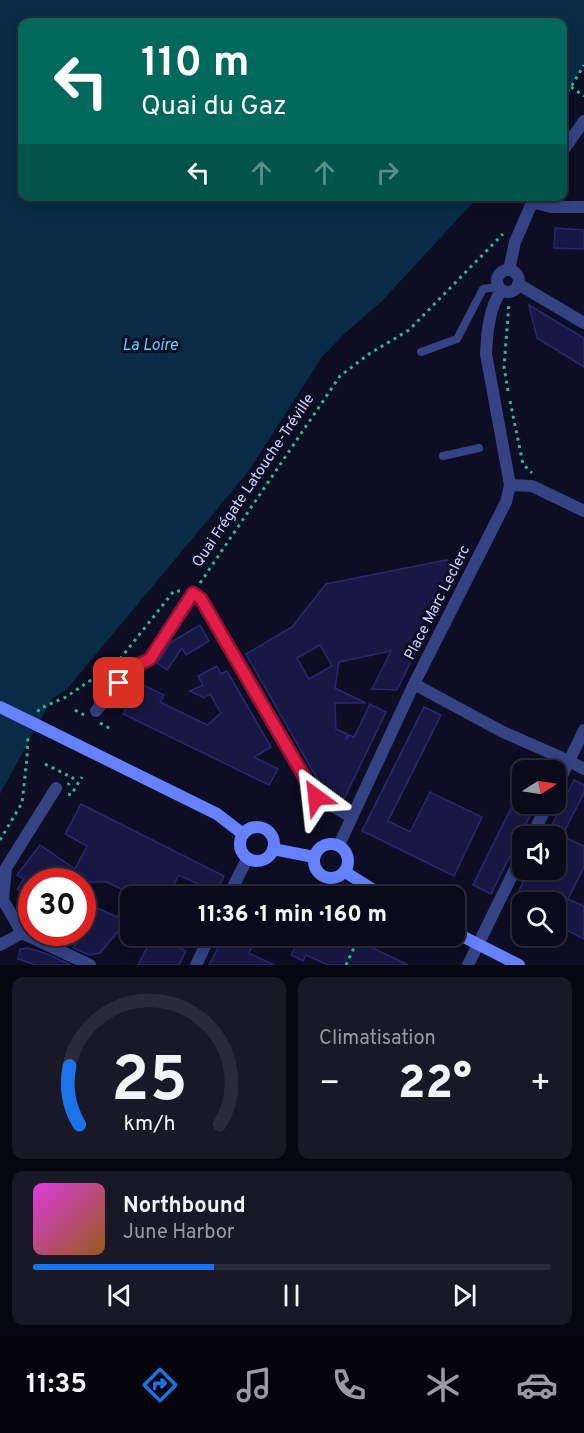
<!DOCTYPE html>
<html lang="fr">
<head>
<meta charset="utf-8">
<style>
  body { margin:0; font-family:Overpass,sans-serif; background:#181827; color:#f1f3f6; height:100vh; display:flex; flex-direction:column; font-size:22px; white-space:nowrap }
  * { box-sizing:border-box; margin:0 }
  p { font-size:20px; color:#999aa2 }
  .icon { flex:none; width:33px; height:33px; fill:none; stroke:currentColor; stroke-width:2; stroke-linecap:round; stroke-linejoin:round }
  .map { position:relative; height:965px; overflow:hidden }
  .details { display:flex; flex-direction:column; gap:12px; padding:12px; background:#06060e; flex:1 }
  .details>* { flex:none }
  .hud { position:absolute; left:18px; top:18px; width:549px; height:183px; border-radius:12px; box-shadow:0 3px 15px #0003,0 0 0 2px #2a2b39; background:#00695c; color:#fff; overflow:hidden }
  .needle { width:39px; rotate:78deg }
  .controls { position:absolute; left:512px; top:760px; display:grid; gap:12px }
  .controls a { display:grid; place-items:center; width:54px; height:54px; border-radius:12px; background:#0a0a1a; box-shadow:0 3px 15px #0003,0 0 0 2px #2a2b39; font-size:30px }
  .speed { position:absolute; left:18px; top:868px; display:flex; gap:12px; font-size:30px; font-weight:700; text-align:center }
  .speed>* { display:grid; place-content:center; width:78px; height:78px; border-radius:50%; background:#0a0a1a; box-shadow:0 3px 15px #0003,0 0 0 2px #2a2b39; line-height:1 }
  .speed .limit { border:9px solid #d22; background:#fff; color:#111 }
  .pin { position:absolute; display:grid; place-items:center; width:51px; height:51px; color:#fff; margin:-26px; border-radius:12px; box-shadow:0 3px 9px #0006 }
  .me { position:absolute; width:66px; margin:-33px; rotate:330deg; stroke-linejoin:round; filter:drop-shadow(0 0 4px #0008) }
  .turn { display:flex; align-items:center; gap:21px; height:126px; padding:0 24px; font-size:27px }
  .turn .icon { width:78px; height:78px; stroke-width:2.5 }
  .turn b { display:block; font-size:42px; line-height:51px }
  .lanes { display:flex; align-items:center; height:57px; padding:0 24px; background:#0003; justify-content:center; gap:30px; direction:ltr }
  .lanes .off { opacity:.35 }
  .big { font-size:45px; font-weight:800; line-height:1.1 }
  .details .widget { flex:1; display:flex; flex-direction:column; justify-content:center; gap:9px; min-width:0; padding:0 21px; border-radius:12px; background:#181827 }
  .details .dial { align-items:center; gap:0 }
  .dial svg { height:156px; overflow:visible; fill:none; stroke:#2a2b39; stroke-width:7; stroke-linecap:round; text-anchor:middle }
  .dial text { fill:#f1f3f6; stroke:none }
  .song { display:flex; align-items:center; gap:18px }
  .cover { width:72px; height:72px; border-radius:9px; background:linear-gradient(135deg,hsl(300 70% 55%),hsl(30 70% 35%)) }
  .played { height:6px; border-radius:3px; background:linear-gradient(90deg,#1a73e8 35%,#2a2b39 35%) }
  .keys { display:flex; justify-content:space-around; direction:ltr }
  .heat { display:flex; justify-content:space-between; align-items:center; font-size:33px; direction:ltr }
  .details .tiles { flex:1; display:grid; gap:12px; grid-template-columns:1fr 1fr }
  .widget:last-child { grid-column:span 2 }
  .trip { position:absolute; left:120px; top:886px; width:345px; height:60px; border-radius:12px; background:#0a0a1a; box-shadow:0 3px 15px #0003,0 0 0 2px #2a2b39; font-weight:800; line-height:60px; text-align:center }
  .dock { display:flex; height:96px; justify-content:space-around; align-items:center; background:#04040a; color:#999aa2 }
  .dock .icon { width:42px; height:42px }
  .dock .selected { color:#1a73e8 }
  .dock b { font-size:27px; color:#f1f3f6 }
  .map>svg:first-child { display:block }
  .water { fill:#092b45 }
  .building { fill:#181845; stroke:#282972; stroke-width:1.5; fill-rule:evenodd }
  .lines { fill:none; stroke-linecap:round; stroke-linejoin:round }
  .path { stroke:#28b993; stroke-width:3; stroke-dasharray:3 4.5; stroke-linecap:butt }
  .service { stroke:#354284; stroke-width:8 }
  .minor { stroke:#354284; stroke-width:12 }
  .secondary { stroke:#6581ff; stroke-width:12 }
  .secondary-bridge { stroke:#6581ff; stroke-width:12 }
  .route-casing { stroke:#92132f; stroke-width:15 }
  .route { stroke:#e11d48; stroke-width:10 }
  .labels { text-anchor:middle; dominant-baseline:central; stroke-width:6; stroke-linejoin:round; paint-order:stroke }
  .street-label { font-size:15px; fill:#ced3ff; stroke:#0d0d23 }
  .water-label { font-size:16px; font-style:italic; fill:#5cd5ff; stroke:#0d0d23 }
</style>
</head>
<body>
<div class="map">
<svg width="584" height="965" viewBox="0 0 584 965">
  <rect width="100%" height="100%" fill="#0d0d23"/>
  <polygon class="water" points="0,0 584,0 584,65 571,87 563,97 562,22 22,22 22,196 478,197 382,301 343,335 322,357 248,472 67,689 52,699 0,794"/>
  <g class="building">
    <polygon points="555,228 584,230 584,249 554,248"/>
    <polygon points="529,305 584,338 584,367 537,338"/>
    <path d="M447,560L451,580L397,690L372,689L391,651L339,662L335,688L366,703H335L336,729L347,734L346,740L349,735L354,737L370,704L386,712L344,799L323,789L246,654L292,627L326,584ZM320,645L332,666L309,679L297,658Z"/>
    <polygon points="200,625 209,641 186,655 182,648 167,670 157,663 171,642"/>
    <polygon points="217,666 221,674 227,671 271,747 254,757 278,769 269,785 123,714 139,683 164,695 160,702 207,725 221,713 210,694 204,698 190,691 203,685 198,676"/>
    <polygon points="424,707 441,715 388,821 410,832 430,792 482,817 454,876 362,831"/>
    <polygon points="574,780 584,785 584,793 562,836 584,846 584,867 568,899 584,906 584,939 555,924 555,903 513,903 529,870 555,870 555,837 546,837"/>
    <polygon points="81,804 224,876 214,897 199,897 204,887 179,875 167,897 130,897 130,925 125,923 100,953 89,955 73,948 97,908 117,917 129,893 107,882 32,882 32,899 17,889 24,879 17,875 40,845 75,869 87,846 65,834"/>
    <polygon points="513,804 536,804 491,894 473,885"/>
    <polygon points="153,936 169,936 166,941 186,951 179,965 138,965"/>
    <polygon points="224,936 257,936 249,953 274,965 209,965"/>
    <polygon points="301,936 348,936 408,965 328,965 306,955 303,961 291,955"/>
    <polygon points="28,948 47,954 71,965 36,965 18,959 20,949"/>
  </g>
  <g class="lines">
    <g class="path">
      <polyline points="571,87 584,96"/>
      <polyline points="562,97 571,87 584,65"/>
      <polyline points="508,391 504,367 509,303"/>
      <polyline points="510,401 523,464 532,473"/>
      <polyline points="200,583 340,376 369,354 409,330 503,234"/>
      <polyline points="120,659 174,591 180,591"/>
      <polyline points="75,710 84,715"/>
      <polyline points="38,712 39,709 66,697 116,663"/>
      <polyline points="100,723 111,729"/>
      <polyline points="45,764 73,778 68,785"/>
      <polyline points="68,794 71,795 82,777"/>
      <polyline points="0,840 22,803 27,758 28,734"/>
      <polyline points="346,965 358,939"/>
    </g>
    <g class="service">
      <polyline points="421,352 457,339 483,289 498,287"/>
      <polyline points="443,456 479,448"/>
    </g>
    <g class="minor">
      <polyline points="562,152 584,121"/>
      <polyline points="532,202 551,207 584,207"/>
      <polyline points="509,270 515,242 535,196"/>
      <circle cx="508" cy="281" r="11"/>
      <polyline points="518,284 584,323"/>
      <polyline points="510,485 532,486 584,511"/>
      <polyline points="414,684 501,731 569,761 584,730"/>
      <polyline points="96,711 130,669 150,659 193,593 201,599 316,797 352,817"/>
      <polyline points="555,790 569,761 584,769"/>
      <polyline points="531,837 548,804"/>
      <path d="M339,845L414,684L506,502L510,485L486,354C487,333 489,308 501,291"/>
      <polyline points="228,897 247,859"/>
      <polyline points="22,933 3,900 6,868 56,788"/>
      <polyline points="22,933 90,965"/>
      <polyline points="0,945 22,933"/>
      <polyline points="196,965 210,936"/>
      <polyline points="468,965 522,855"/>
    </g>
    <g class="secondary">
      <polyline points="51,732 217,814 243,834"/>
      <circle cx="257" cy="844" r="17"/>
      <circle cx="331" cy="861" r="17"/>
      <polyline points="273,849 314,857"/>
      <polyline points="345,872 385,897"/>
      <polyline points="454,932 519,965"/>
    </g>
    <polyline class="secondary-bridge" points="0,707 51,732"/>
  </g>
  <g class="lines">
    <g class="route-casing">
      <polyline id="route" points="119,683 130,669 150,659 193,593 201,599 316,797"/>
    </g>
    <use href="#route" class="route"/>
  </g>
  <g class="labels">
    <g class="street-label">
      <text transform="translate(254 481) rotate(-56)">Quai Frégate Latouche-Tréville</text>
      <text transform="translate(438 603) rotate(-63)">Place Marc Leclerc</text>
    </g>
    <g class="water-label">
      <text x="150" y="346">La Loire</text>
    </g>
  </g>
</svg>
<div class="controls">
<a><svg class="needle" viewBox="-14 -14 28 28"><path d="M0-13l5 13h-10z" fill="#e53935"/><path d="M0 13l5-13h-10z" fill="#999aa2"/></svg></a>
<a><svg class="icon" aria-label="sound" viewBox="0 0 24 24"><path d="M4 9h4l5-4v14l-5-4H4zM17 9q2 3 0 6"/></svg></a>
<a><svg class="icon" aria-label="search" viewBox="0 0 24 24"><circle cx="10" cy="10" r="6"/><path d="M15 15l6 6"/></svg></a>
</div>
<div class="speed"><div class="limit">30</div></div>
<div class="pin" style="left:119px;top:683px;background:#d93025"><svg class="icon" aria-label="arrive" viewBox="0 0 24 24"><path d="M6 21V4h12l-3 4 3 4H6"/></svg></div>
<svg class="me" style="left:316px;top:797px" viewBox="-20 -20 40 40"><path d="M0-17L14 15 0 8-14 15z" fill="#e11d48" stroke="#fff" stroke-width="4"/></svg>
<div class="trip">11:36 · 1 min · 160 m</div>
<div class="hud">
<div class="turn"><svg class="icon" aria-label="left" viewBox="0 0 24 24"><path d="M17 20v-9H6M10 6l-5 5 5 5"/></svg><div><b>110 m</b>Quai du Gaz</div></div>
<div class="lanes"><svg class="icon" aria-label="left" viewBox="0 0 24 24"><path d="M17 20v-9H6M10 6l-5 5 5 5"/></svg><svg class="icon off" aria-label="ahead" viewBox="0 0 24 24"><path d="M12 20V5M6 11l6-6 6 6"/></svg><svg class="icon off" aria-label="ahead" viewBox="0 0 24 24"><path d="M12 20V5M6 11l6-6 6 6"/></svg><svg class="icon off" aria-label="right" viewBox="0 0 24 24"><path d="M7 20v-9h11M14 6l5 5-5 5"/></svg></div>
</div>
</div>
<section class="details">
<div class="tiles">
<div class="widget dial"><svg viewBox="0 0 100 80">
<path d="M14 69A42 42 0 1 1 86 69"/>
<path d="M14 69A42 42 0 0 1 9 39" stroke="#1a73e8"/>
<text x="50" y="56" font-size="32" font-weight="700">25</text>
<text x="50" y="72" font-size="11">km/h</text>
</svg></div>
<div class="widget"><p>Climatisation</p>
<div class="heat"><a>−</a><b class="big">22°</b><a>+</a></div>
</div>
<div class="widget">
<div class="song"><i class="cover"></i><div><b>Northbound</b><p>June Harbor</p></div></div>
<div class="played"></div>
<div class="keys"><svg class="icon" aria-label="previous" viewBox="0 0 24 24"><path d="M18 5L8 12l10 7zM5 5v14"/></svg><svg class="icon" aria-label="pause" viewBox="0 0 24 24"><path d="M8 5v14M16 5v14"/></svg><svg class="icon" aria-label="next" viewBox="0 0 24 24"><path d="M6 5l10 7-10 7zM19 5v14"/></svg></div>
</div>
</div>
</section>
<nav class="dock">
<b>11:35</b>
<svg class="icon selected" aria-label="directions" viewBox="0 0 24 24"><path d="M12 3l9 9-9 9-9-9zM9 14v-3h6M13 9l2 2-2 2"/></svg>
<svg class="icon" aria-label="music" viewBox="0 0 24 24"><path d="M9 18V5l10-2v13"/><circle cx="6" cy="18" r="3"/><circle cx="16" cy="16" r="3"/></svg>
<svg class="icon" aria-label="phone" viewBox="0 0 24 24"><path d="M5 4h4l2 5-3 2q2 4 5 5l2-3 5 2v4C11 20 4 13 5 4z"/></svg>
<svg class="icon" aria-label="climate" viewBox="0 0 24 24"><path d="M12 3v18M4 7l16 10M4 17L20 7"/></svg>
<svg class="icon" aria-label="car" viewBox="0 0 24 24"><path d="M5 17H2v-5l4-1 3-4h7l3 4 3 1v5h-3M9 17h6M6 11h13"/><circle cx="7" cy="17" r="2"/><circle cx="17" cy="17" r="2"/></svg>
</nav>
</body>
</html>
